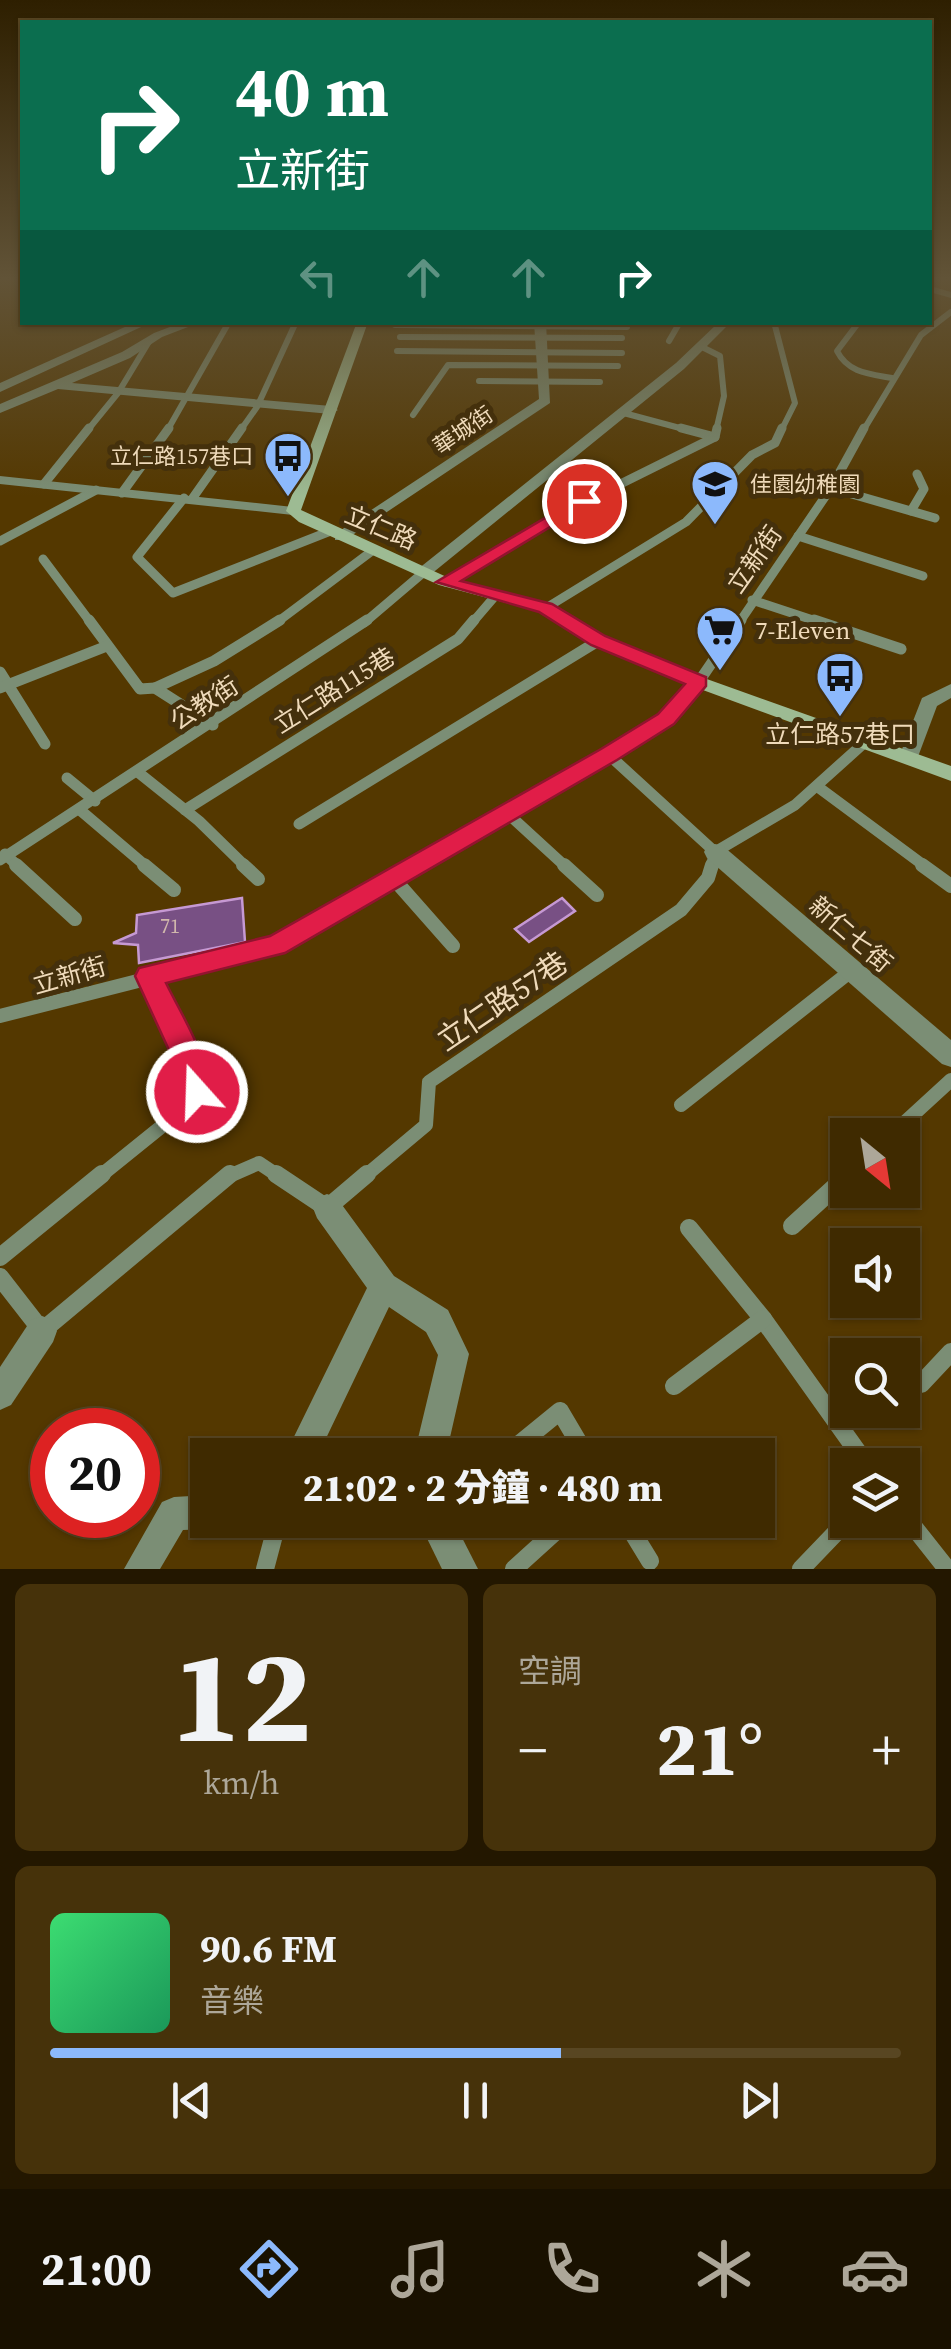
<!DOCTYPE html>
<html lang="zh-TW">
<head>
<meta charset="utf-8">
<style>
  body { margin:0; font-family:"Source Serif 4","Noto Sans TC",serif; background:#46320a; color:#f1f3f6; height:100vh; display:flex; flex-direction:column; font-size:38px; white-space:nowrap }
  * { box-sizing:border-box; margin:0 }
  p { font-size:32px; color:#ada799 }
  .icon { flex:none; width:55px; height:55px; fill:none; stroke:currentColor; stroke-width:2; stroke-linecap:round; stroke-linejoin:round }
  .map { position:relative; height:1569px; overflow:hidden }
  .sheet { display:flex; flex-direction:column; gap:15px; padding:15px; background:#231700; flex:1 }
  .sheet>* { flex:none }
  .guide { position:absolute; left:20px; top:20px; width:912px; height:305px; border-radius:0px; box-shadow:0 2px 8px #0004,0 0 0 2px #584622; background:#0b6e4f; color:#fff; overflow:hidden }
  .needle { width:65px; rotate:150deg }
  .buttons { position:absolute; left:830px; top:1118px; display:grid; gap:20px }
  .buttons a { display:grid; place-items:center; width:90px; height:90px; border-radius:0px; background:#3f2a00; box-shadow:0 2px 8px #0004,0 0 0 2px #584622; font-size:50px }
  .speed { position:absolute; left:30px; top:1408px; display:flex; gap:20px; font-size:50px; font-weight:700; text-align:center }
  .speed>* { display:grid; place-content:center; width:130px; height:130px; border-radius:50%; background:#3f2a00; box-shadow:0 2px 8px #0004,0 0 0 2px #584622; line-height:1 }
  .speed .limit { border:15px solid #d22; background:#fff; color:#111 }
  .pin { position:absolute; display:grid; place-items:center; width:85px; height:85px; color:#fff; margin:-42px; border:5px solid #fff; border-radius:50%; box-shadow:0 2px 10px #0007 }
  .me { position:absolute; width:110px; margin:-55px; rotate:340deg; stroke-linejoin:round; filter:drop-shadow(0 0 8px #0008) }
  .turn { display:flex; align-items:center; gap:35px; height:210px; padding:0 50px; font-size:45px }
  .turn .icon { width:130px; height:130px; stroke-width:2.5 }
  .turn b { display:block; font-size:70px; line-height:85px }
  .lanes { display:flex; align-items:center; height:95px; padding:0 50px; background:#0003; justify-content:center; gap:50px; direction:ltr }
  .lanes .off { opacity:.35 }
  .big { font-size:75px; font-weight:800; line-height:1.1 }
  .sheet .widget { flex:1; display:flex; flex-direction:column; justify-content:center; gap:15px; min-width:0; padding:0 35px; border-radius:15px; background:#46320a }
  .sheet .dial { align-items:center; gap:0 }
  .dial b { font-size:130px; line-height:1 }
  .song { display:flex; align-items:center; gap:30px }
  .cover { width:120px; height:120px; border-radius:15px; background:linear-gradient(135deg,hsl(140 70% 55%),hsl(150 70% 35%)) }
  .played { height:10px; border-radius:5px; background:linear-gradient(90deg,#8cb9fc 60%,#584622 60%) }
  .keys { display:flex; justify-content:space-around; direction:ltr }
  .heat { display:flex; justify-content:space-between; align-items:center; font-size:55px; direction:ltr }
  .sheet .tiles { flex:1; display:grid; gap:15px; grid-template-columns:1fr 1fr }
  .widget:last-child { grid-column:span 2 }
  .trip { position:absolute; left:190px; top:1438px; width:585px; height:100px; border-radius:0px; background:#3f2a00; box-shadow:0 2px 8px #0004,0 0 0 2px #584622; font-weight:800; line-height:100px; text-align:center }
  .dock { display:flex; height:160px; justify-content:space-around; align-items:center; background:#191100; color:#ada799 }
  .dock .icon { width:70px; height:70px }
  .dock .selected { color:#8cb9fc }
  .dock b { font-size:45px; color:#f1f3f6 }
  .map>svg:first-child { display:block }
  .building { fill:#785084; stroke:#c699d3; stroke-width:2.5 }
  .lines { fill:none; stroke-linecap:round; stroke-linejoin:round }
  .lane-far4 { stroke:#7b8e75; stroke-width:6 }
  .lane-far3 { stroke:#7b8e75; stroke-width:9 }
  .lane-far2 { stroke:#7b8e75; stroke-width:11 }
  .lane-far1 { stroke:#7b8e75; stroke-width:14 }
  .lane { stroke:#7b8e75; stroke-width:18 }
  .street { fill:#7b8e75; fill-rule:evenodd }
  .secondary { fill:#9dbb93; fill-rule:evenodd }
  .route { fill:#e11d48; stroke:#92132f; stroke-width:2.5 }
  .labels { text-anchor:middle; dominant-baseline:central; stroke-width:10; stroke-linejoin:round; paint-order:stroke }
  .number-label { font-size:20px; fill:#d1b8ac }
  .far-street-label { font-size:22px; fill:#efdaba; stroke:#44300c }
  .far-poi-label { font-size:22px; fill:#efdaba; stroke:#44300c; text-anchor:end }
  .street-label { font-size:25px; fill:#efdaba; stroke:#44300c }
  .poi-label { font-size:25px; fill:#efdaba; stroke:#44300c; text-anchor:start }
  .near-street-label { font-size:30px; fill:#efdaba; stroke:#44300c }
</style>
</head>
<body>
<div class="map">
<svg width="951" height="1569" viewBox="0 0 951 1569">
  <rect width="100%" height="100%" fill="#543800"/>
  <g class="building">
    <polygon points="242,898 245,942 139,963 138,945 113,943 136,933 137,915"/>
    <polygon points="562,898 575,911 529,942 515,929"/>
  </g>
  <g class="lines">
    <g class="lane-far4">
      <polyline points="774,322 795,403 781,431"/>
      <path d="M859,322L837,351C848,373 870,374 892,378"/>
      <polyline points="395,325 627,327"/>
      <polyline points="400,337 622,338"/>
      <polyline points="669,341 680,322"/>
      <polyline points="700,346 720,356 724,396 716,431"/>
      <polyline points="397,351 622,353"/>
      <polyline points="479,381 600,382"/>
      <polyline points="620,412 691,431"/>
      <polyline points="413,415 448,365 618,366"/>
      <polyline points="87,431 118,393 150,340"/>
      <polyline points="167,431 229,322"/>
      <polyline points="240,431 257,407 296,322"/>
      <polyline points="863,431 921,335 951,312"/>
    </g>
    <g class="lane-far3">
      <polyline points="681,428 715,437"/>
      <polyline points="44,484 89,428"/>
      <polyline points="831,488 935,518"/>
      <polyline points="122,493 169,428"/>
      <polyline points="184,498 137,557 173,593 328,532"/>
      <polyline points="192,499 242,428"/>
      <polyline points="911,511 924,489 917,474"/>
      <polyline points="798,536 923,576"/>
      <polyline points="0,541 96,490"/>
      <polyline points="43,559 91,623"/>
      <polyline points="445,582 560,514 715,437 717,428"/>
      <polyline points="752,600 822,623"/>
      <polyline points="546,608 686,522 752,455 775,443 782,428"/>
      <polyline points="276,623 372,551"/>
      <polyline points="364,623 424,572"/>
      <polyline points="472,623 496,595"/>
      <polyline points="739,623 831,488 864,428"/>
    </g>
    <g class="lane-far2">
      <polyline points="89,620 140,689 155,688 213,725"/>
      <polyline points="814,620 901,649"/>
      <polyline points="0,672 45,744"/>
      <polyline points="0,688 107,646"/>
      <polyline points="155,688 214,661 280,620"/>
      <polyline points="609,755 715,852"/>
      <polyline points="139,773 199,821 246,867"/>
      <polyline points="67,778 95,801"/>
      <polyline points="818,787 926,867"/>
      <polyline points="80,810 147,867"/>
      <polyline points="185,810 458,639 474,620"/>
      <polyline points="506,812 566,867"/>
      <polyline points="299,824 598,641"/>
      <polyline points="5,854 19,867"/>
      <polyline points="0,860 367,620"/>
      <polyline points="412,867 666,719 700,680 741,620"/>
      <polyline points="711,867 715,852 795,805 864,743"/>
    </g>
    <g class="lane-far1">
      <polyline points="16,865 75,919"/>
      <polyline points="144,865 174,890"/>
      <polyline points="243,865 258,879"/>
      <polyline points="564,865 597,895"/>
      <polyline points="922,865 951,886"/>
      <polyline points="393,878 453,946"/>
      <polyline points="0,1016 276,946 416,865"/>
      <polyline points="681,1105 851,971"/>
      <polyline points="891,1135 951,1080"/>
      <polyline points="99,1177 182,1110 197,1092 193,1072 149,976"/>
      <polyline points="227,1177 259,1163 280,1177"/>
      <polyline points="364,1177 426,1125 429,1082 681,910 708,878 712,865"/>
    </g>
    <g class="lane">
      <polyline points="276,1174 327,1208 367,1174"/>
      <polyline points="792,1226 848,1175"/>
      <polyline points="689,1228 763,1319 867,1465"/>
      <polyline points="0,1257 102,1174"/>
      <polyline points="0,1277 42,1331 230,1174"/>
      <polyline points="921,1384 951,1352"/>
      <polyline points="674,1386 763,1319"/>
      <polyline points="506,1455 560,1411 586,1455"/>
      <polyline points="902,1512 947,1569"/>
      <polyline points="625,1520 650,1561"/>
      <polyline points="265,1569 278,1520"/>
      <polyline points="514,1569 568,1520"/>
      <polyline points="801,1569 848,1520"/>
    </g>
    <g class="street">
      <polygon points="930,286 951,292 951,298 930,292"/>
      <polygon points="136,322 152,322 0,392 0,383"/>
      <polygon points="183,322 201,322 162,337 130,358 72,383 331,406 338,410 331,414 58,389 0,413 0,404 122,352 154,333"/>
      <polygon points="534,322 546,322 550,403 345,540 335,540 335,534 539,399"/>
      <polygon points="719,322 731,322 684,369 430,575 418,575 418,569 676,363"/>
      <polygon points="0,476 293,507 300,511 293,515 0,484"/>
      <polygon points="951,684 951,698 937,706 916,762 902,762 899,757 922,698"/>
      <polygon points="715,844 723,846 951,1040 951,1067 942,1064 707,858 704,852 707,846"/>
      <polygon points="327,1194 337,1198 394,1276 448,1310 469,1354 446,1455 414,1455 438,1355 426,1332 389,1307 318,1455 285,1455 367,1288 317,1218 313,1208 317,1198"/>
      <polygon points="42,1316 53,1320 57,1331 53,1342 11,1405 0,1410 0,1367 31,1320"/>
      <polygon points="208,1495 208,1520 221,1520 220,1524 208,1529 183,1530 160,1569 124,1569 162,1502 174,1497"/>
      <polygon points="418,1520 453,1520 478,1569 442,1569"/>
    </g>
    <polygon class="secondary" points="357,322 368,322 301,510 451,579 552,604 604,637 704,678 951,766 951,781 692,686 592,645 540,612 439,585 299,522 286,511"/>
  </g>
  <linearGradient id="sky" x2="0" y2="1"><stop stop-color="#2e1f00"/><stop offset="0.56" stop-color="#615337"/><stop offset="1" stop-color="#615337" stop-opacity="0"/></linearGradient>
  <rect width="951" height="497" fill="url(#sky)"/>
  <path class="route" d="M579,498L593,501L461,581L552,604L605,636L706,677V686L674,724L617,760L285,953L166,983C179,1010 219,1074 207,1101L197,1105L186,1101L179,1072L135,976L139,968L270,936L601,749L658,714L685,684L591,645L539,612L436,582Z"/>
  <defs>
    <g id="bus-pin" transform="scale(2.5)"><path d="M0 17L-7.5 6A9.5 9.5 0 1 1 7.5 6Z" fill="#8cb9fc" stroke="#44300c"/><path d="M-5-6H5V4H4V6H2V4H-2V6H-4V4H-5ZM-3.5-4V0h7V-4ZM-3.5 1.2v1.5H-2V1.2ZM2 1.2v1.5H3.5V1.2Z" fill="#111"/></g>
    <g id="school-pin" transform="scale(2.5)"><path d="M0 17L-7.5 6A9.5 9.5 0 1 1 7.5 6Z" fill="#8cb9fc" stroke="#44300c"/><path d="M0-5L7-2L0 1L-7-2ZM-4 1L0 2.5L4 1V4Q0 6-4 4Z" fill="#111"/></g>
    <g id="supermarket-pin" transform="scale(2.5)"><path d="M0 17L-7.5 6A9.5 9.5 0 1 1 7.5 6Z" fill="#8cb9fc" stroke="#44300c"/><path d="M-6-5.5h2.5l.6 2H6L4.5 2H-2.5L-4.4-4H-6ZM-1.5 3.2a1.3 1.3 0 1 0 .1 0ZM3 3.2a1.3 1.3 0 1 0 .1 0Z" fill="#111"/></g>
  </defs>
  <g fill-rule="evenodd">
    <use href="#bus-pin" x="288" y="456"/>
    <use href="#school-pin" x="715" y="484"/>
    <use href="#supermarket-pin" x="720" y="630"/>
    <use href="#bus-pin" x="840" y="676"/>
  </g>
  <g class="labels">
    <g class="number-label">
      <text x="170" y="926">71</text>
    </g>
    <g class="far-street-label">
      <text transform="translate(463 430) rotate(-34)">華城街</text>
    </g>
    <g class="far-poi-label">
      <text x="253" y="456">立仁路157巷口</text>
      <text x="750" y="484" text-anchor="start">佳園幼稚園</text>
    </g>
    <g class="street-label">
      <text transform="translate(381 527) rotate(23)">立仁路</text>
      <text transform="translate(754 559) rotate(-55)">立新街</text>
      <text transform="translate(334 690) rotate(-32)">立仁路115巷</text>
      <text transform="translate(204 703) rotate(-33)">公教街</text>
      <text transform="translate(851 934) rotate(41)">新仁七街</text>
      <text transform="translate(69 975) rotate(-16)">立新街</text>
    </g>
    <g class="poi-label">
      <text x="755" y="630">7-Eleven</text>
      <text x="840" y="734" text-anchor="middle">立仁路57巷口</text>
    </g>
    <g class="near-street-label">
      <text transform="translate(502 1001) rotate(-34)">立仁路57巷</text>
    </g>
  </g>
</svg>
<div class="buttons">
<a><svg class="needle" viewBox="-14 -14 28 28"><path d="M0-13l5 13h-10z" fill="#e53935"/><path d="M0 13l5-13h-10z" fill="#ada799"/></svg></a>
<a><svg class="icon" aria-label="sound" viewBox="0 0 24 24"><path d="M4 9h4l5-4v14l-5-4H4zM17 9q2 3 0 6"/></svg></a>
<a><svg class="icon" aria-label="search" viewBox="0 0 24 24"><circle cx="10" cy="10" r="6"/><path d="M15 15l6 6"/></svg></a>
<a><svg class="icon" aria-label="layers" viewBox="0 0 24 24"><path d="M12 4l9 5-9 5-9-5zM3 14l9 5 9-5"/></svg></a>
</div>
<div class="speed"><div class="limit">20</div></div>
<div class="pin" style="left:584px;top:501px;background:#d93025"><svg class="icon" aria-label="arrive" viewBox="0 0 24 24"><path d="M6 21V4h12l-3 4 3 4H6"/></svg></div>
<svg class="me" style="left:197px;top:1092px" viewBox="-20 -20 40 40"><circle r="17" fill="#e11d48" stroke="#fff" stroke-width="3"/><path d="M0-11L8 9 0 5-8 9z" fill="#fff"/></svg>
<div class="trip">21:02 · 2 分鐘 · 480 m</div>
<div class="guide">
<div class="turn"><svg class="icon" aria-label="right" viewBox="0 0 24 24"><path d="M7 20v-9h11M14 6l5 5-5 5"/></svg><div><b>40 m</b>立新街</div></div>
<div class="lanes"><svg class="icon off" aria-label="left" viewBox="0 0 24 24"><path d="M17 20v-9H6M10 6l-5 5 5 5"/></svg><svg class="icon off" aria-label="ahead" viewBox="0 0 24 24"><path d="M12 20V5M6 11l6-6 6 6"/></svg><svg class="icon off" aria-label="ahead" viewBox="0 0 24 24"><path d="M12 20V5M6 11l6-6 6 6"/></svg><svg class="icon" aria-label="right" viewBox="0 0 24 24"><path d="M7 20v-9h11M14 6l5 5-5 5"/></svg></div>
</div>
</div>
<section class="sheet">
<div class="tiles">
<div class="widget dial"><b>12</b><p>km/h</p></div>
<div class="widget"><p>空調</p>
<div class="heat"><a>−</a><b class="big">21°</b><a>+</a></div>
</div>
<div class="widget">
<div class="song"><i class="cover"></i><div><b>90.6 FM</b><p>音樂</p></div></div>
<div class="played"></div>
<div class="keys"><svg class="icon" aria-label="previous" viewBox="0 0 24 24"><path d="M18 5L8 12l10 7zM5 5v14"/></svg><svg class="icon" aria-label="pause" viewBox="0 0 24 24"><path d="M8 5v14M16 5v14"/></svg><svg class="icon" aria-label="next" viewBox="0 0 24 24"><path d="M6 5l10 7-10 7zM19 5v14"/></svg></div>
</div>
</div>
</section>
<nav class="dock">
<b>21:00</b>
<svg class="icon selected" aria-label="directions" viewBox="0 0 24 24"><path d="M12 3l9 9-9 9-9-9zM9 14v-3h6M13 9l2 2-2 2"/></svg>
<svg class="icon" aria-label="music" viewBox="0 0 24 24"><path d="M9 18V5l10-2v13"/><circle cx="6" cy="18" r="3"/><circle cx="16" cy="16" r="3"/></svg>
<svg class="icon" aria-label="phone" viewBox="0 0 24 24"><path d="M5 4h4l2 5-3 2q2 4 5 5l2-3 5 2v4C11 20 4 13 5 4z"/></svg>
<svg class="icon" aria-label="climate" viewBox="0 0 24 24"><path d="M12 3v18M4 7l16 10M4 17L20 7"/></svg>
<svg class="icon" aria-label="car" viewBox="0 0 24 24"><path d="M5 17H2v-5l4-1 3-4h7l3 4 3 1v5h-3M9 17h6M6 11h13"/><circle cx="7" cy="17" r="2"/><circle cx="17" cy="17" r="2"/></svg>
</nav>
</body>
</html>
